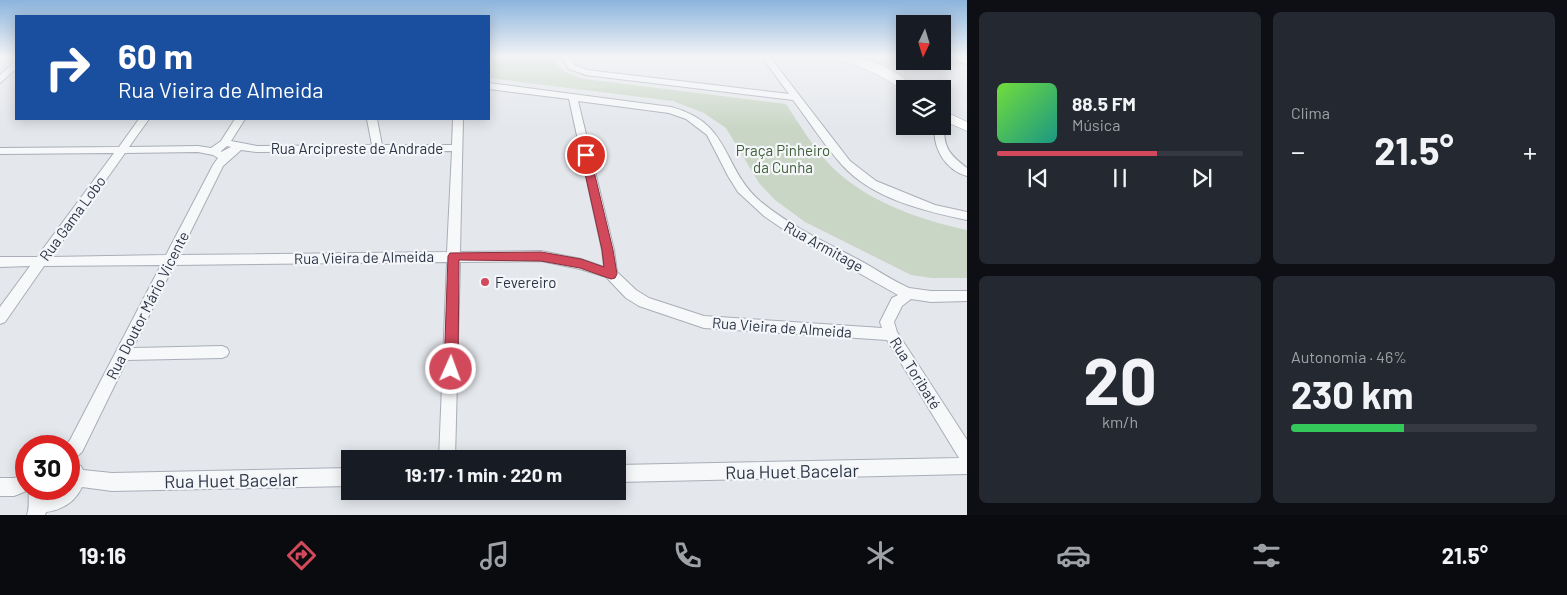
<!DOCTYPE html>
<html lang="pt">
<head>
<meta charset="utf-8">
<style>
  body { margin:0; font-family:Barlow,sans-serif; background:#242831; color:#f1f3f6; height:100vh; display:flex; flex-direction:column; font-size:19px; white-space:nowrap }
  * { box-sizing:border-box; margin:0 }
  p { font-size:16px; color:#9ea1a6 }
  .icon { flex:none; width:28px; height:28px; fill:none; stroke:currentColor; stroke-width:2; stroke-linecap:round; stroke-linejoin:round }
  .map { position:relative; flex:1; overflow:hidden }
  .panel { display:flex; flex-direction:column; gap:12px; padding:12px; background:#0d0f14; width:600px }
  .panel>* { flex:none }
  .guide { position:absolute; left:15px; top:15px; width:475px; height:105px; border-radius:0px; box-shadow:0 2px 12px #0003; background:#1a4fa0; color:#fff; overflow:hidden }
  .needle { width:32px; rotate:184deg }
  .fabs { position:absolute; left:896px; top:15px; display:grid; gap:10px }
  .fabs a { display:grid; place-items:center; width:55px; height:55px; border-radius:0px; background:#171b24; box-shadow:0 2px 12px #0003; font-size:25px }
  .speed { position:absolute; left:15px; top:435px; display:flex; gap:10px; font-size:25px; font-weight:700; text-align:center }
  .speed>* { display:grid; place-content:center; width:65px; height:65px; border-radius:50%; background:#171b24; box-shadow:0 2px 12px #0003; line-height:1 }
  .speed .limit { border:8px solid #d22; background:#fff; color:#111 }
  .pin { position:absolute; display:grid; place-items:center; width:42px; height:42px; color:#fff; margin:-21px; border:2px solid #fff; border-radius:50%; box-shadow:0 1px 5px #0007 }
  .me { position:absolute; width:55px; margin:-28px; rotate:2deg; stroke-linejoin:round; filter:drop-shadow(0 0 4px #0008) }
  .turn { display:flex; align-items:center; gap:18px; height:105px; padding:0 20px; font-size:22px }
  .turn .icon { width:65px; height:65px; stroke-width:2.5 }
  .turn b { display:block; font-size:35px; line-height:42px }
  .big { font-size:38px; font-weight:700; line-height:1.1 }
  .panel .tile { flex:1; display:flex; flex-direction:column; justify-content:center; gap:8px; min-width:0; padding:0 18px; border-radius:8px; background:#242831 }
  .panel .dial { align-items:center; gap:0 }
  .dial b { font-size:65px; line-height:1 }
  .song { display:flex; align-items:center; gap:15px }
  .cover { width:60px; height:60px; border-radius:8px; background:linear-gradient(135deg,hsl(100 70% 55%),hsl(170 70% 35%)) }
  .played { height:5px; border-radius:2px; background:linear-gradient(90deg,#d1495b 65%,#363941 65%) }
  .keys { display:flex; justify-content:space-around; direction:ltr }
  .heat { display:flex; justify-content:space-between; align-items:center; font-size:28px; direction:ltr }
  .charge { height:8px; border-radius:4px; background:linear-gradient(90deg,#34c759 46%,#363941 0) }
  .panel .tiles { flex:1; display:grid; gap:12px; grid-template-columns:repeat(2,1fr) }
  .trip { position:absolute; left:341px; top:450px; width:285px; height:50px; border-radius:0px; background:#171b24; box-shadow:0 2px 12px #0003; font-weight:700; line-height:50px; text-align:center }
  .tabs { display:flex; height:80px; justify-content:space-around; align-items:center; background:#090b0e; color:#9ea1a6 }
  .tabs .icon { width:35px; height:35px }
  .tabs .active { color:#d1495b }
  .tabs b { font-size:22px; color:#f1f3f6 }
  main { display:flex; flex:1; min-height:0 }
  .map>svg:first-child { display:block }
  .green { fill:#c9d6c5 }
  .lines { fill:none; stroke-linecap:round; stroke-linejoin:round }
  .minor-casing { stroke:#a9aeb7; stroke-width:2 }
  .secondary-casing { stroke:#a9aeb7; stroke-width:1 }
  .minor { fill:#f7f8fa; fill-rule:evenodd }
  .secondary { fill:#fff; fill-rule:evenodd }
  .route { fill:#d1495b; stroke:#882f3b }
  .poi-dot { fill:#d1495b; stroke:#f4f6f9; stroke-width:2 }
  .labels { text-anchor:middle; dominant-baseline:central; stroke-width:4.5; stroke-linejoin:round; paint-order:stroke }
  .street-label { font-size:15px; fill:#2b3445; stroke:#f4f6f9 }
  .park-label { font-size:15px; fill:#3f6138; stroke:#f4f6f9 }
  .poi-label { font-size:15px; fill:#2b3445; stroke:#f4f6f9; text-anchor:start }
  .near-street-label { font-size:18px; fill:#2b3445; stroke:#f4f6f9 }
</style>
</head>
<body>
<main>
<div class="map">
<svg width="967" height="515" viewBox="0 0 967 515">
  <rect width="100%" height="100%" fill="#e4e7ec"/>
  <path class="green" d="M489,56H552C557,70 571,76 585,79L786,104C799,124 815,150 832,167C866,201 920,220 967,230V278H932L911,275L805,222L775,200L759,183L726,128L704,113L673,101L489,78Z"/>
  <g class="lines">
    <g class="minor-casing">
      <g id="minor">
        <path d="M560,56H568L575,65L587,70L789,94L761,56H769L850,161L876,181L935,205L967,212V220C924,211 873,199 842,165C824,145 809,121 793,100L586,75L569,69Z"/>
        <polygon points="948,56 958,56 967,59 967,65"/>
        <polygon points="13,63 16,63 16,69 0,83 0,75"/>
        <path d="M489,83L671,107C732,123 721,167 760,201C790,226 825,242 859,260C876,269 891,280 909,288L931,291H967V301L931,302L911,299L902,306L894,322L897,332L967,440V474L618,482V465L959,458L887,340L704,328L639,306L626,298L606,277L580,269L541,261L460,262L455,459H439L447,262L174,265L133,348L222,346L227,348L229,352L227,356L222,358L127,360L82,452L72,461L81,466L83,470L112,473L350,468V486L112,491L82,487C75,502 62,510 46,512L45,515H27C30,506 28,500 29,490L14,496H0V478H14L26,474V489H47L46,494L60,489H69V446H65L70,440L161,265L44,266L5,322L0,324V307L30,266L0,267V257H37L114,153L0,154V148L119,147L139,119H149L129,147L198,146L211,148L221,141L235,119H245L231,141L257,146L372,145L367,119H377L382,145H452L453,119H463L460,252L541,251L581,259L604,267L602,250L569,99L489,89ZM578,101L669,113L686,119L707,135L728,176L738,192L764,216L793,236L898,295L892,298L880,322L882,328L704,316L649,298L636,290L617,272L614,250ZM227,146L231,147L221,152V151ZM241,150L257,152L452,151L447,252L179,255L223,166ZM198,152L213,155L218,158L213,165L166,255L51,257L125,153Z"/>
        <path d="M942,124L945,126C942,147 951,156 967,168V176C945,170 932,147 935,126H942Z"/>
      </g>
    </g>
    <g class="secondary-casing">
      <g id="secondary">
        <path d="M828,56C856,53 897,66 915,89H905V92C882,74 858,65 830,58Z"/>
        <polygon points="942,110 967,122 967,131 942,120"/>
      </g>
    </g>
    <use href="#minor" class="minor"/>
    <use href="#secondary" class="secondary"/>
  </g>
  <linearGradient id="sky" x2="0" y2="1"><stop stop-color="#8bb4dd"/><stop offset="0.44" stop-color="#f3f4f6"/><stop offset="1" stop-color="#f3f4f6" stop-opacity="0"/></linearGradient>
  <rect width="967" height="128" fill="url(#sky)"/>
  <polygon class="route" points="586,152 590,155 613,250 617,274 615,278 611,279 580,268 541,261 459,260 458,369 456,373 451,375 446,373 444,369 448,256 450,253 541,252 581,259 604,267 602,250 581,155"/>
  <circle class="poi-dot" cx="485" cy="282" r="5"/>
  <g class="labels">
    <g class="street-label">
      <text x="357" y="148">Rua Arcipreste de Andrade</text>
      <text transform="translate(72 218) rotate(-54)">Rua Gama Lobo</text>
      <text transform="translate(824 246) rotate(29)">Rua Armitage</text>
      <text transform="translate(364 257) rotate(-1)">Rua Vieira de Almeida</text>
      <text transform="translate(147 305) rotate(-63)">Rua Doutor Mário Vicente</text>
      <text transform="translate(782 327) rotate(4)">Rua Vieira de Almeida</text>
      <text transform="translate(916 373) rotate(58)">Rua Toribaté</text>
    </g>
    <g class="park-label">
      <text x="783" y="150">Praça Pinheiro<tspan x="783" dy="17">da Cunha</tspan></text>
    </g>
    <g class="poi-label">
      <text x="495" y="282">Fevereiro</text>
    </g>
    <g class="near-street-label">
      <text transform="translate(792 471) rotate(-1)">Rua Huet Bacelar</text>
      <text transform="translate(231 480) rotate(-1)">Rua Huet Bacelar</text>
    </g>
  </g>
</svg>
<div class="fabs">
<a><svg class="needle" viewBox="-14 -14 28 28"><path d="M0-13l5 13h-10z" fill="#e53935"/><path d="M0 13l5-13h-10z" fill="#9ea1a6"/></svg></a>
<a><svg class="icon" aria-label="layers" viewBox="0 0 24 24"><path d="M12 4l9 5-9 5-9-5zM3 14l9 5 9-5"/></svg></a>
</div>
<div class="speed"><div class="limit">30</div></div>
<div class="pin" style="left:586px;top:155px;background:#d93025"><svg class="icon" aria-label="arrive" viewBox="0 0 24 24"><path d="M6 21V4h12l-3 4 3 4H6"/></svg></div>
<svg class="me" style="left:451px;top:369px" viewBox="-20 -20 40 40"><circle r="17" fill="#d1495b" stroke="#fff" stroke-width="3"/><path d="M0-11L8 9 0 5-8 9z" fill="#fff"/></svg>
<div class="trip">19:17 · 1 min · 220 m</div>
<div class="guide">
<div class="turn"><svg class="icon" aria-label="right" viewBox="0 0 24 24"><path d="M7 20v-9h11M14 6l5 5-5 5"/></svg><div><b>60 m</b>Rua Vieira de Almeida</div></div>
</div>
</div>
<section class="panel">
<div class="tiles">
<div class="tile">
<div class="song"><i class="cover"></i><div><b>88.5 FM</b><p>Música</p></div></div>
<div class="played"></div>
<div class="keys"><svg class="icon" aria-label="previous" viewBox="0 0 24 24"><path d="M18 5L8 12l10 7zM5 5v14"/></svg><svg class="icon" aria-label="pause" viewBox="0 0 24 24"><path d="M8 5v14M16 5v14"/></svg><svg class="icon" aria-label="next" viewBox="0 0 24 24"><path d="M6 5l10 7-10 7zM19 5v14"/></svg></div>
</div>
<div class="tile"><p>Clima</p>
<div class="heat"><a>−</a><b class="big">21.5°</b><a>+</a></div>
</div>
<div class="tile dial"><b>20</b><p>km/h</p></div>
<div class="tile"><p>Autonomia · 46%</p><b class="big">230 km</b><div class="charge"></div></div>
</div>
</section>
</main>
<nav class="tabs">
<b>19:16</b>
<svg class="icon active" aria-label="directions" viewBox="0 0 24 24"><path d="M12 3l9 9-9 9-9-9zM9 14v-3h6M13 9l2 2-2 2"/></svg>
<svg class="icon" aria-label="music" viewBox="0 0 24 24"><path d="M9 18V5l10-2v13"/><circle cx="6" cy="18" r="3"/><circle cx="16" cy="16" r="3"/></svg>
<svg class="icon" aria-label="phone" viewBox="0 0 24 24"><path d="M5 4h4l2 5-3 2q2 4 5 5l2-3 5 2v4C11 20 4 13 5 4z"/></svg>
<svg class="icon" aria-label="climate" viewBox="0 0 24 24"><path d="M12 3v18M4 7l16 10M4 17L20 7"/></svg>
<svg class="icon" aria-label="car" viewBox="0 0 24 24"><path d="M5 17H2v-5l4-1 3-4h7l3 4 3 1v5h-3M9 17h6M6 11h13"/><circle cx="7" cy="17" r="2"/><circle cx="17" cy="17" r="2"/></svg>
<svg class="icon" aria-label="filters" viewBox="0 0 24 24"><path d="M4 7h16M4 17h16"/><circle cx="9" cy="7" r="2"/><circle cx="15" cy="17" r="2"/></svg>
<b>21.5°</b>
</nav>
</body>
</html>
